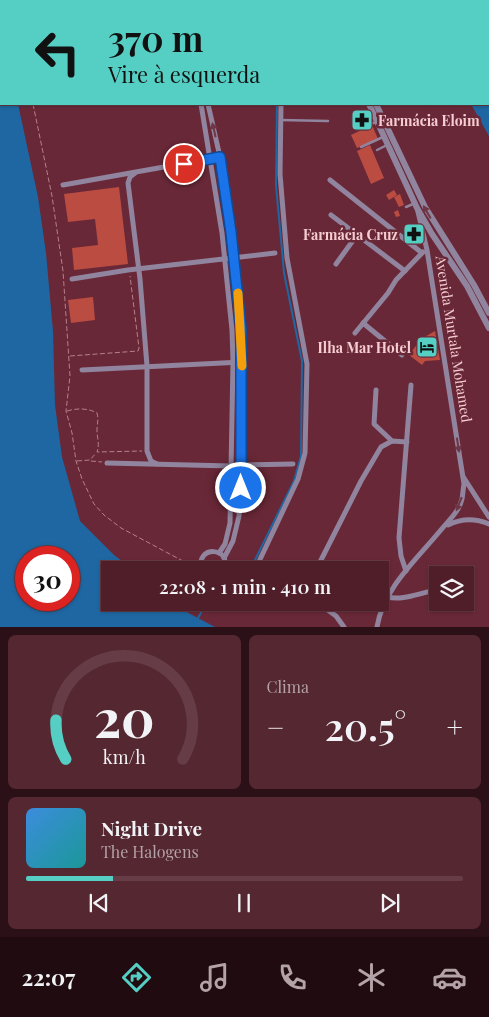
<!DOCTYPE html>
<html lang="pt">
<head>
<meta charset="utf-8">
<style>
  body { margin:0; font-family:"Playfair Display",serif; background:#552731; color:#f1f3f6; height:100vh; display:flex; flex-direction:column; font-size:19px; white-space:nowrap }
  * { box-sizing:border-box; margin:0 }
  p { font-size:16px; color:#b3a2a8 }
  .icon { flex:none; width:28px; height:28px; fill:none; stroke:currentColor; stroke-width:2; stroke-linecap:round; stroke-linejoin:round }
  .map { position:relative; height:627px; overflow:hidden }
  .details { display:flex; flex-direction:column; gap:8px; padding:8px; background:#2b1017; flex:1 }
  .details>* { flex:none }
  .hud { position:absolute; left:0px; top:0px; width:490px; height:105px; box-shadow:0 1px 4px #0004,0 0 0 1px #663c46; background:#55cec4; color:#111; overflow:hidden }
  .controls { position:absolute; left:429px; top:566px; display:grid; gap:10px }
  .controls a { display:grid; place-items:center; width:45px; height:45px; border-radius:0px; background:#4f1e29; box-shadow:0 1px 4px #0004,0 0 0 1px #663c46; font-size:25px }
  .speed { position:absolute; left:15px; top:546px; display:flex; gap:10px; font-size:25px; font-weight:700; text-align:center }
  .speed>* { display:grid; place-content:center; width:65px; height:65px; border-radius:50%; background:#4f1e29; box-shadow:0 1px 4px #0004,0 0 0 1px #663c46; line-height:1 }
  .speed .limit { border:8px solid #d22; background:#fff; color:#111 }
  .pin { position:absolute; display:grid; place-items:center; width:42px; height:42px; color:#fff; margin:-21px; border:2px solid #fff; border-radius:50%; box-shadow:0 1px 5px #0007 }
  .me { position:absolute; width:55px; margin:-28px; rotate:0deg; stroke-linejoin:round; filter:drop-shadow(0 0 4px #0008) }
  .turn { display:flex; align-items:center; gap:18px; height:105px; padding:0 25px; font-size:22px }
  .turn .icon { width:65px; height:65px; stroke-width:2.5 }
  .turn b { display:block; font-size:35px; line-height:42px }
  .big { font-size:38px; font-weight:600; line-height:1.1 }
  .details .tile { flex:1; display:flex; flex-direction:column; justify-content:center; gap:8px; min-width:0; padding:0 18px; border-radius:8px; background:#552731 }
  .details .dial { align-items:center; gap:0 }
  .dial svg { height:130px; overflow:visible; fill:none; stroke:#663c46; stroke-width:7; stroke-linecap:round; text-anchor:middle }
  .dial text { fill:#f1f3f6; stroke:none }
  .song { display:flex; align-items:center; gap:15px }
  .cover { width:60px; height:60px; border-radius:8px; background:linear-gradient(135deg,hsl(210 70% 55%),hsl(180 70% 35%)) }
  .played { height:5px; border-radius:2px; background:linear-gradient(90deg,#55cec4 20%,#663c46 20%) }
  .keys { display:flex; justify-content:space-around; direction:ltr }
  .heat { display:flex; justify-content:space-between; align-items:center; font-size:28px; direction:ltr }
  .details .tiles { flex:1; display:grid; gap:8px; grid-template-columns:1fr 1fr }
  .tile:last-child { grid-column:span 2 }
  .trip { position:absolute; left:101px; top:561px; width:288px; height:50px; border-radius:0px; background:#4f1e29; box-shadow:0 1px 4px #0004,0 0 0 1px #663c46; font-weight:600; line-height:50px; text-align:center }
  .tab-bar { display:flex; height:80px; justify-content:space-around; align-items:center; background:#200c10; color:#b3a2a8 }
  .tab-bar .icon { width:35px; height:35px }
  .tab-bar .current { color:#55cec4 }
  .tab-bar b { font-size:22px; color:#f1f3f6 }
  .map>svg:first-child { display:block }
  .water { fill:#1f67a2; fill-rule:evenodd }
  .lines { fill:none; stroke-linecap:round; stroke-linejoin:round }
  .stream { stroke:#1f67a2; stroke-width:2 }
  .building { fill:#bb4c41 }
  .path { stroke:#b5818b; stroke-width:1; stroke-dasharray:5 2.5; stroke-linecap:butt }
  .service { stroke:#91849e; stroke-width:2.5 }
  .minor { stroke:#91849e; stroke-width:5 }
  .tertiary { stroke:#91849e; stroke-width:6 }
  .oneway { fill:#6f3646 }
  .route-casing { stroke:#114b97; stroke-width:12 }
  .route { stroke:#1a73e8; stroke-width:9 }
  .slow { stroke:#f59e0b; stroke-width:9 }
  .labels { text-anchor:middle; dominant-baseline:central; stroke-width:5; stroke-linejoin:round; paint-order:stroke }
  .poi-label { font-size:14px; font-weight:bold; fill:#f6cdd3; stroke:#692837; text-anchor:end }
  .street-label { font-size:14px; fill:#f6cdd3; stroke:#692837 }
</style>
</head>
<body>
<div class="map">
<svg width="489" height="627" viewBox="0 0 489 627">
  <rect width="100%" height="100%" fill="#692837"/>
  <g class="water">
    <polygon points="422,0 489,0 489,136 471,104 489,104 489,1"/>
    <path d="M0,37L1,104H18L38,197L46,253L53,331L55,405L62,457L80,521L114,555L134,570H110V602L174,603L177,607L215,627H0ZM26,558H69V600H26Z"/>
  </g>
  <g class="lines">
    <g class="stream">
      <polyline points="235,0 236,1"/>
      <polyline points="250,570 294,481 301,456 302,361 284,273 282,250 276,186 277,104"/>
      <polyline points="198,618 207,602"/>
    </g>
  </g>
  <g class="building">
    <polygon points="372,125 378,139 357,148 351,135"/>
    <polygon points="370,145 384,178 371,184 357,151"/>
    <polygon points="119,187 128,264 74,270 72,248 98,245 95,219 68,222 64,194"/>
    <polygon points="394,190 397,195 389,200 386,195"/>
    <polygon points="400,194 404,205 399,207 394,197"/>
    <polygon points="398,210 400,216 396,217 394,212"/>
    <polygon points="414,231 419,243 414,246 407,234"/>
    <polygon points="93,297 95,320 71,323 68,300"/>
    <polygon points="435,331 440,360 425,361 422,365 409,355 421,339"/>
  </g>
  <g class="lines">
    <g class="path">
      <polyline points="4,0 5,1"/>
      <polyline points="33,104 52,196 63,271 70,376 66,411 72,433 76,461 82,479 94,504 104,515 121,528 196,568"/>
      <polyline points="70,356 138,351 139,348 130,276"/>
      <path d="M67,411C77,408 88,408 97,413C99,420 97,424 97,430C97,439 100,443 97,452L142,451"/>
      <polyline points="77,461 90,460 96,453"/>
      <polyline points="91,461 102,462"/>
    </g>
    <g class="service">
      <polyline points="200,0 201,1"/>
      <polyline points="257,0 259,1"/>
      <polyline points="191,1 195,0"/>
      <polyline points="222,1 226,0"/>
      <polyline points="281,120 328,121"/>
      <polyline points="362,127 376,122"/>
      <polyline points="361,147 383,137"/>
      <polyline points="377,150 387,145"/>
      <polyline points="406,207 413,204"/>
    </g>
    <g class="minor">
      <polyline points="84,0 84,1"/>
      <polyline points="174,0 174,1"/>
      <polyline points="184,0 185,1"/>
      <polyline points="201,104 222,233 232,330 233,362 230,523 225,544 219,553"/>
      <polyline points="208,104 220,157 231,232 241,328 242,362 241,488 239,516 233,541 224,558"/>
      <polyline points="135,173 130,177 128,183 140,279 147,366 147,451 151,461 157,464"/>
      <polyline points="330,180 422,253"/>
      <polyline points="63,185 220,157"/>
      <polyline points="331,215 405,271"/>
      <polyline points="336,264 357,235"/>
      <polyline points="72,279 128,270 275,253"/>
      <polyline points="363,323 402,355"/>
      <polyline points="355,333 388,293 396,280 423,252"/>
      <polyline points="82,370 242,362"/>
      <polyline points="376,390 374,424 392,441"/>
      <polyline points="107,463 231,466"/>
      <polyline points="241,465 293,464"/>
      <polyline points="464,478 489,517"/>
      <path d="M448,525C462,518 475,518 489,524"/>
      <path d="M202,570C194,545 233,546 224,570"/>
      <polyline points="255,570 298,479 305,453 307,364 287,258 280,174 281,104"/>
      <polyline points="316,570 361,481 381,447 392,441 407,442"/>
      <polyline points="406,571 401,556 399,538 411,385"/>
      <path d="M387,597C404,601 421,592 438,590"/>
      <polyline points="317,602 336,616 344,627"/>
      <path d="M377,627C383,589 416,560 440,531C448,521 459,512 462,499C463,494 463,489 464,484L427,250L418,212"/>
    </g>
    <g class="tertiary">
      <polyline points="321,0 322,1"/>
      <polyline points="329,0 330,1"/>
      <polyline points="369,104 417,208 432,234 467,286 489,328"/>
      <polyline points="376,104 425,207 474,285 489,313"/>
    </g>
  </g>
  <defs><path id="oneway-solid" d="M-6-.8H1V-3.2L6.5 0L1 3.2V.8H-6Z" transform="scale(1.25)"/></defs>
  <g class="oneway">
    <use href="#oneway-solid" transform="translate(214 130) rotate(-103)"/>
    <use href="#oneway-solid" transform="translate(427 212) rotate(-120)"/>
    <use href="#oneway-solid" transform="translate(458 445) rotate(81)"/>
    <use href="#oneway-solid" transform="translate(459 504) rotate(112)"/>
  </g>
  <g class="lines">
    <g class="route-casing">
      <polyline id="route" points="184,164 220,157 231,232 241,328 241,488"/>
    </g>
    <use href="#route" class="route"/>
    <polyline class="slow" points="238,293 242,366"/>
  </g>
  <defs>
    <g id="pharmacy-square" transform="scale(1.125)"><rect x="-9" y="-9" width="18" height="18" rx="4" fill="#55cec4" stroke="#692837"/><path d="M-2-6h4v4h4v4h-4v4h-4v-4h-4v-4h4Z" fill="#111"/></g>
    <g id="hotel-square" transform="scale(1.125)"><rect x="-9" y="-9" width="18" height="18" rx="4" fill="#55cec4" stroke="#692837"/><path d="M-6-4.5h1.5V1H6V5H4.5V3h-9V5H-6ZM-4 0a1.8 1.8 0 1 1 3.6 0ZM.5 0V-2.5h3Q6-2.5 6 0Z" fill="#111"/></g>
  </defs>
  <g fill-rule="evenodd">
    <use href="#pharmacy-square" x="362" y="120"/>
    <use href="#pharmacy-square" x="414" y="234"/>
    <use href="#hotel-square" x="427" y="347"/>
  </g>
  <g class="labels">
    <g class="poi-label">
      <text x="378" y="120" text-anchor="start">Farmácia Eloim</text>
      <text x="398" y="234">Farmácia Cruz</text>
      <text x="411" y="347">Ilha Mar Hotel</text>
    </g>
    <g class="street-label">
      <text transform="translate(454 339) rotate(81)">Avenida Murtala Mohamed</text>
    </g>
  </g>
</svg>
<div class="controls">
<a><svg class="icon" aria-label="layers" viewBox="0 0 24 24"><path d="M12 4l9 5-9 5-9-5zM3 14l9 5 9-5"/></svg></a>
</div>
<div class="speed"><div class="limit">30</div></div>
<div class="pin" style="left:184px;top:164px;background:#d93025"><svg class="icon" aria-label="arrive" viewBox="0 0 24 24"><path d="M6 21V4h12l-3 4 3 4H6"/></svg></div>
<svg class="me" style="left:241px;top:488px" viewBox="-20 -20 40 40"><circle r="17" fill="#1a73e8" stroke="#fff" stroke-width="3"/><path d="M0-11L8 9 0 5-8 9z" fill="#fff"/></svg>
<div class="trip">22:08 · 1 min · 410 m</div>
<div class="hud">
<div class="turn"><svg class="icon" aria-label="left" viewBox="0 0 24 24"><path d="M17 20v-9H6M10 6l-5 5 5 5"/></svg><div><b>370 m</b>Vire à esquerda</div></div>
</div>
</div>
<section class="details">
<div class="tiles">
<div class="tile dial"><svg viewBox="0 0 100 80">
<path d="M14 69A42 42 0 1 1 86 69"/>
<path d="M14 69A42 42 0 0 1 8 45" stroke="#55cec4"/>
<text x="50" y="56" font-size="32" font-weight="700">20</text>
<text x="50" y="72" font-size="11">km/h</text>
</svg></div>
<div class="tile"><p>Clima</p>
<div class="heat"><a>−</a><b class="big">20.5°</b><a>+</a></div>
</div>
<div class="tile">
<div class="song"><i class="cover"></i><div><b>Night Drive</b><p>The Halogens</p></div></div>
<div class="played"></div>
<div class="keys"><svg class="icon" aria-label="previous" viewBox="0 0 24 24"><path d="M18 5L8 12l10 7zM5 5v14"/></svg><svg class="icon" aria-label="pause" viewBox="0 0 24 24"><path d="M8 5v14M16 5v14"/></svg><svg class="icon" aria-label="next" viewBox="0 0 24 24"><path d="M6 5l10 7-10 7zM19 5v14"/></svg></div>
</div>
</div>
</section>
<nav class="tab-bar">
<b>22:07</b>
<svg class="icon current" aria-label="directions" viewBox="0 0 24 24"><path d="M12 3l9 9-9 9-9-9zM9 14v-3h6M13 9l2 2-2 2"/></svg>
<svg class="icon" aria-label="music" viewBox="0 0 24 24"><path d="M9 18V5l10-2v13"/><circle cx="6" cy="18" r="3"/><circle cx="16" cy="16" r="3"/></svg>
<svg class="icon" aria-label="phone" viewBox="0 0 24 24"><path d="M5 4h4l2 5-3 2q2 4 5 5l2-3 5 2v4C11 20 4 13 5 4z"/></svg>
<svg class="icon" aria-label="climate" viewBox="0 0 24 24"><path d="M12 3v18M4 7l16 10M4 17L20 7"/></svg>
<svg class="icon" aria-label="car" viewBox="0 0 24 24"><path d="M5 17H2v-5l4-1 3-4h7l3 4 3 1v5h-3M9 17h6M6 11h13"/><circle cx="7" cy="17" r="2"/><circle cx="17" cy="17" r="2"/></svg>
</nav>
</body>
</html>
